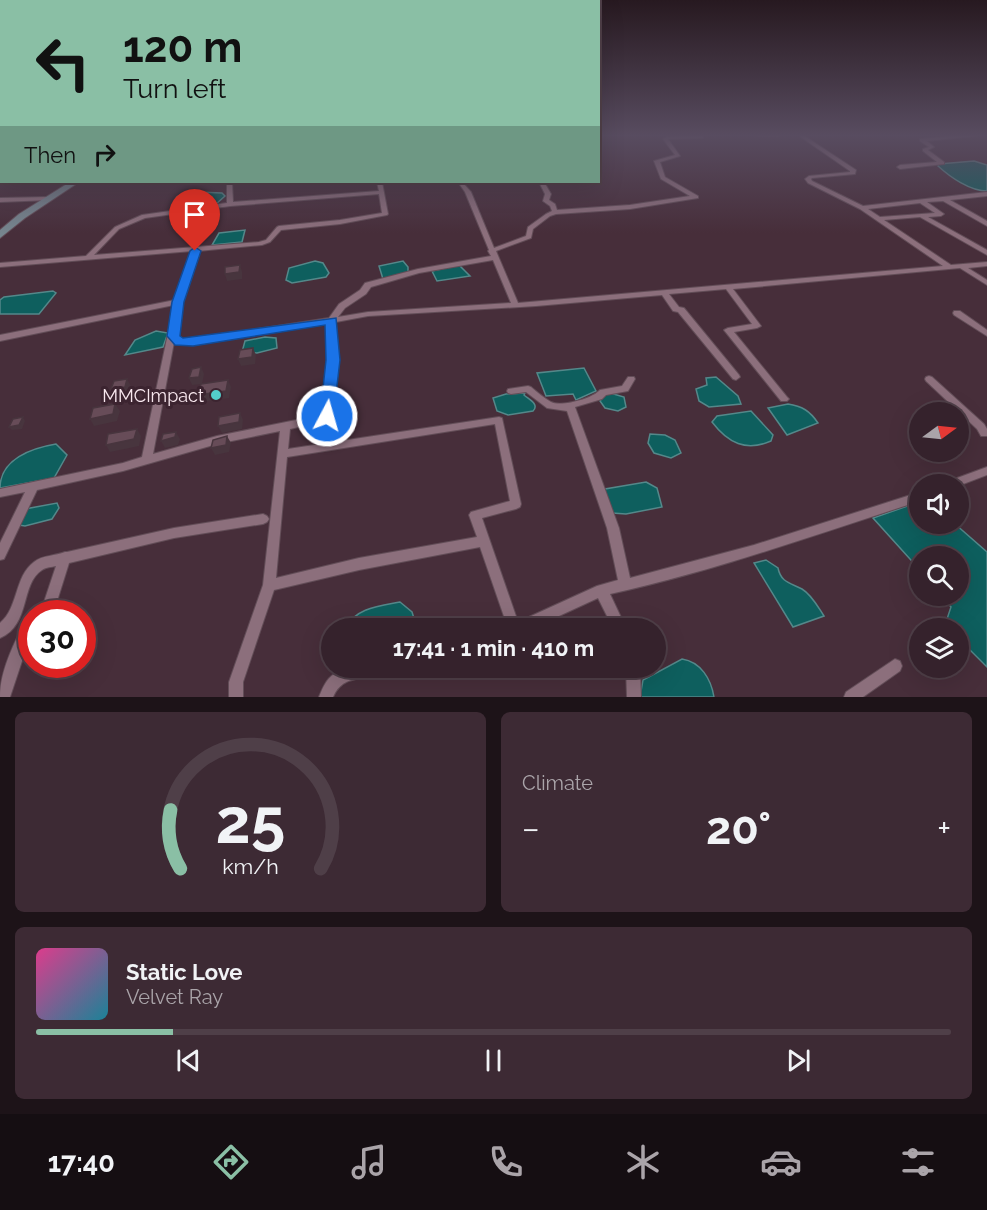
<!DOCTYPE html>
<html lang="en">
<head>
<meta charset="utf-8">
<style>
  body { margin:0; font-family:Raleway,sans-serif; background:#3d2a34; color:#f1f3f6; height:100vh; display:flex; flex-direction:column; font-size:22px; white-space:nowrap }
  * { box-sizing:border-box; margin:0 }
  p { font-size:20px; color:#aaa4a9 }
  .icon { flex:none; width:33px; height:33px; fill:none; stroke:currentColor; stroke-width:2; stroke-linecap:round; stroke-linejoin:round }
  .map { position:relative; height:697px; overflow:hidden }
  .panel { display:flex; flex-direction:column; gap:15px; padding:15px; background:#1d1318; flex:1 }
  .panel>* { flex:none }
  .hud { position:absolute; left:0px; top:0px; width:600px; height:183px; box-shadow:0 6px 24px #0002,0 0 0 2px #4f3f48; background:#8abfa5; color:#111; overflow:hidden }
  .needle { width:39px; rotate:75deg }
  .controls { position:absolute; left:909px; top:402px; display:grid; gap:12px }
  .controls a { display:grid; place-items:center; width:60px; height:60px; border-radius:50%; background:#35222c; box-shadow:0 6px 24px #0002,0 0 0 2px #4f3f48; font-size:30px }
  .speed { position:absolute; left:18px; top:600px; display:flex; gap:12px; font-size:30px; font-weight:700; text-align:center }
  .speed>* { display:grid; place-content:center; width:78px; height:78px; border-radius:50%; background:#35222c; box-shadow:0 6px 24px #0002,0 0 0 2px #4f3f48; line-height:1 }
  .speed .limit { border:9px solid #d22; background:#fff; color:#111 }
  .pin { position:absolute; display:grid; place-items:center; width:51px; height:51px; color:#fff; margin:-62px -26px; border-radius:50% 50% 50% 0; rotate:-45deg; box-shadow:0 0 6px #0007 }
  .pin .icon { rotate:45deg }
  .me { position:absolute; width:66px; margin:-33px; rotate:6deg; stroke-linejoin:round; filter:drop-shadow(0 0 4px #0008) }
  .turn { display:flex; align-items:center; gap:21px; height:126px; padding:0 24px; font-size:27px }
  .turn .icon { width:78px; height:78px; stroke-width:2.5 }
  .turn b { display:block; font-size:42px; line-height:51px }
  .then { display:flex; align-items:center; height:57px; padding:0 24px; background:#0003; gap:12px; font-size:22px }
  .big { font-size:45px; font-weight:700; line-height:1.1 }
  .panel .tile { flex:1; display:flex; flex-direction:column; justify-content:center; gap:9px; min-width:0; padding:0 21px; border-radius:9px; background:#3d2a34 }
  .panel .dial { align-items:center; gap:0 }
  .dial svg { height:156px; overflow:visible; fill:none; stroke:#4f3f48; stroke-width:7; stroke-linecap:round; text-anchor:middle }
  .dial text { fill:#f1f3f6; stroke:none }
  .song { display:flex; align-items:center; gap:18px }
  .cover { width:72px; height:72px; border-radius:9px; background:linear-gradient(135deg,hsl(330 70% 55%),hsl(190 70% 35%)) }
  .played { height:6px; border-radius:3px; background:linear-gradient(90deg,#8abfa5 15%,#4f3f48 15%) }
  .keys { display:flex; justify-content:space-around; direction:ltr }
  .heat { display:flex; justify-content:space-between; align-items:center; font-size:33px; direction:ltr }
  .panel .tiles { flex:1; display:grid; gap:15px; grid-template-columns:1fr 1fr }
  .tile:last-child { grid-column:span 2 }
  .trip { position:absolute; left:321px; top:618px; width:345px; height:60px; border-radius:30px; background:#35222c; box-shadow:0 6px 24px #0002,0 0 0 2px #4f3f48; font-weight:700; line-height:60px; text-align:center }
  .dock { display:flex; height:96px; justify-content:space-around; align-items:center; background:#150e12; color:#aaa4a9 }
  .dock .icon { width:42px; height:42px }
  .dock .on { color:#8abfa5 }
  .dock b { font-size:27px; color:#f1f3f6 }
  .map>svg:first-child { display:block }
  .water { fill:#0e5f5e; stroke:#54888a; stroke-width:1.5 }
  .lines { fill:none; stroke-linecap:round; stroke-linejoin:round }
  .canal { fill:#0e5f5e; fill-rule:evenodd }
  .street-casing { stroke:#624d57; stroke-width:2 }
  .secondary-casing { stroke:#624d57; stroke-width:2 }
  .street { fill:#8c6f7c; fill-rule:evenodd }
  .secondary { fill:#76858e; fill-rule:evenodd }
  .shaded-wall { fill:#48353e }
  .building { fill:#674c58; stroke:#48353e; stroke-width:1.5 }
  .route { fill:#1a73e8; stroke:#114b97; stroke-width:1.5 }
  .poi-dot { fill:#53cdcb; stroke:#3c2430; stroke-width:2 }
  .labels { text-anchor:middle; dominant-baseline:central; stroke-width:6; stroke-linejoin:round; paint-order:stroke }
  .poi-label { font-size:18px; fill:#f9e8ef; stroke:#3c2430; text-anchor:end }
</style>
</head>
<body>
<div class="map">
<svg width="987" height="697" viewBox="0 0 987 697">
  <rect width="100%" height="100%" fill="#472e3a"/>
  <g class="water">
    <path d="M974,161L987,165V191C970,191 950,177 938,166L939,164Z"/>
    <path d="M198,192L222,193L225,196L216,204L174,206C173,193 187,192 198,192Z"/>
    <polygon points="245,230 242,242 212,245 219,233"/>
    <polygon points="315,261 323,263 329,273 326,277 292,283 286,280 289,268"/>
    <polygon points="403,261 408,267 408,273 383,279 379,266"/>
    <polygon points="459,265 470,276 437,281 432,271"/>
    <polygon points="53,291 56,293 39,314 0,314 0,300 4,297"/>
    <polygon points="156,331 168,333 163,347 125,355 135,340"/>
    <polygon points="265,337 276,338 277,348 257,353 242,352 245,341"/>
    <polygon points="584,368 596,391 576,400 573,394 546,396 537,373"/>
    <polygon points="716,377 738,396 741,404 709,407 699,401 696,389 707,385 706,378"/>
    <path d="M525,393L524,395C528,399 540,404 533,411L508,415L497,411L493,398L506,394Z"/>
    <polygon points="610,393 624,397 626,407 618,411 605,408 600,401 604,395"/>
    <path d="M788,404C802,406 810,411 818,423L787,435L768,408Z"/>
    <path d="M751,411L773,435L771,441C746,452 728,443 712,422L717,416Z"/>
    <polygon points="650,434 665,435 675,440 681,453 671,458 654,453 648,443"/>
    <path d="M56,444L67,455L54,478L0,488C0,459 32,448 56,444Z"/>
    <polygon points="646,482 657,488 662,507 626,514 612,513 603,495 605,489"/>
    <polygon points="919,502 920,524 955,524 987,552 987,667 959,639 958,628 951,628 946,622 951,607 942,596 958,596 958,556 920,556 919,569 873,518"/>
    <polygon points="57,503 59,508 52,519 25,526 18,525 25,509"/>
    <path d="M766,560L778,568C781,583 791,583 802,589C812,595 818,607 824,616L793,627L754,563Z"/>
    <path d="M400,602L412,612L417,628H346C355,608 379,606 400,602Z"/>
    <path d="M682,659C701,662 711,679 714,697H640L643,680Z"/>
  </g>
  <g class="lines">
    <polygon class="canal" points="0,166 2,166 2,169 0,170"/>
    <g class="street-casing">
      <g id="street">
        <path d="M703,135V138H701L668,139L680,156L660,162L665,177L698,196V198L630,209L556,214L550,216L533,229L531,238L496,251L518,303L943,266L860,209L808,183L805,179L809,176L850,172V171L798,135H803L856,170L855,174L812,178L811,179L812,181L863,206L987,192V196L950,200L987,221V226L943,201L927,202L944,214L941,216L928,217L987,250V255L920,217L884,220L951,265L987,262V266L968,268L987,280V285L960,268L733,289L761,326L757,328L734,332L787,397L789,399L787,401H781L724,330L728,328L752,324L726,289L669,294L679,307L684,308L739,375L740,377L736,380L733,379L678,312L673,311L662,295L536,306L368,316L336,322L337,360L330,418L328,420L325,421L290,429L288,449L499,417L502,418L521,504L520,507L516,509L482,518L518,622L597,586L618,580L607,528L567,411L547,408L526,392L511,394L508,393L507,391L508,389L528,386L531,387C537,392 544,398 551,402C561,407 592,399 600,390L622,386L628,377H634L635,379L628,391L606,395L602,399L575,407L619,528L630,578L754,545L920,492V501C817,534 715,571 610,594L626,628H613L598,598L533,628H508L480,547L359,570L274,590L243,682V697H229V682L263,585L280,431L217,444L123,471L37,490L4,559L0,560V543L25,492L0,497V489L123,463L142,457L174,305L0,341V335L175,300L192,251L0,267V263L86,256L115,227L142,215L227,203V182H232L233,202L379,191L377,182H382L388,214L387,215L340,224L281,230L270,242L262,245L198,251L182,302L176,334L181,339H193L329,318L339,304L360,290L365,283L418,269L491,256L488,251L489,250L465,192L458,182H462L471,192L494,248L526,236L528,227L546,214L552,211L550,206L543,201L545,194L539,182H544L551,194L549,200L555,204L557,210L630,205L690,196L661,179L654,161L675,155L663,139L667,137ZM379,194L382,213L340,220L279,226L277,227L266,240L259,242L94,255L119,229L145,218L230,206ZM920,203L935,213L880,217L868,209ZM493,260L511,303L368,312L338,317L345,308L366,294L371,287L419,273ZM328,323L329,360L321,415L217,436L153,454L174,342L179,345H193ZM495,424L510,501L471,512L469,515L477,537L359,558L276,578L287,457Z"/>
        <polygon points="755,135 781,135 779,136 757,136"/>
        <polygon points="962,135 983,135 927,141 934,147 928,150 944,162 944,164 900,169 897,167 900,165 937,162 923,151 923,149 929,147 920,141 920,139"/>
        <polygon points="48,197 51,199 50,200 0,202 0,198"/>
        <polygon points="954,311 960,311 987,330 987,336 954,315 953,313"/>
        <polygon points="929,376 932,377 984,424 987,429 987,436 981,436 977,429 926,381 925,379 926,377"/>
        <polygon points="987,467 987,475 958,486 958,484 948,484 949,481"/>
        <path d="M263,514L267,516L269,519L267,522L263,524L174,538L69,563L53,614H40L56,566C52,567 46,567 42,570C20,584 31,625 0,638V623C19,607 14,577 34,562C42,555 56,556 65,552H67L174,528Z"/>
        <path d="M32,618V638L27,646L10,697H0C0,671 14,642 27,619Z"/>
        <polygon points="895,659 900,661 902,666 900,671 863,697 844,697 846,692"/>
        <path d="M346,668H390L388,673C368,681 344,672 333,697H319C326,680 329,675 346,668Z"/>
        <polygon points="626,668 640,668 641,697 627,697"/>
      </g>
    </g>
    <g class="secondary-casing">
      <g id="secondary">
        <rect x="0" y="138" width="2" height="4"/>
        <polygon points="70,182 79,182 25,218 0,238 0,230 19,214"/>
      </g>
    </g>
    <use href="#street" class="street"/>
    <use href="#secondary" class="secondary"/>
  </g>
  <g class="shaded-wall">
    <polygon points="240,265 242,272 242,279 227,281 225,274"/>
    <polygon points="253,348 256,355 255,364 241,366 238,359"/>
    <polygon points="201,367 204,374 202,384 192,385 189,378"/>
    <polygon points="127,379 131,386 129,394 115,396 111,389"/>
    <polygon points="228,380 231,387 229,398 201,402 198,395"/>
    <polygon points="115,404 120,411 117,421 94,426 90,419"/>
    <polygon points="240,413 243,420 242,429 222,433 218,426"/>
    <polygon points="23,417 25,421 22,429 12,430 9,427"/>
    <polygon points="137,429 141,436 139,446 110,452 106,445"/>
    <polygon points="176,432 180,439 178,445 165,448 161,441"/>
    <polygon points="227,436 231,443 229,452 215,455 211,448"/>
  </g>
  <g class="building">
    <polygon points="240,265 239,272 225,274 225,267"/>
    <polygon points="253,348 252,357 238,359 240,350"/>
    <polygon points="201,367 199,377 189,378 192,369"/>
    <polygon points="127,379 125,387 111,389 114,381"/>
    <polygon points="228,380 226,391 198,395 201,384"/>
    <polygon points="115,404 113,414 90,419 93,408"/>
    <polygon points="240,413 239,422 218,426 219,417"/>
    <polygon points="23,417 19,425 9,427 13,419"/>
    <polygon points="137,429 134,439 106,445 108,434"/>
    <polygon points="176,432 175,437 161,441 163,434"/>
    <polygon points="227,436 226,445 211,448 213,440"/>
  </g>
  <linearGradient id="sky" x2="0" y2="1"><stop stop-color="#271920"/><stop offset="0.58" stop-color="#584c60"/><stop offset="1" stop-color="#584c60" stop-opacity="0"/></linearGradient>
  <rect width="987" height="233" fill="url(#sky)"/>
  <polygon class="route" points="195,247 201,251 184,302 180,336 183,338 336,318 340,360 333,420 322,420 320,416 326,360 325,325 193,346 175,345 167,336 172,302 190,251"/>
  <circle class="poi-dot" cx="216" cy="395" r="6"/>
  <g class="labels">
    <g class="poi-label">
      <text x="204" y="395">MMCImpact</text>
    </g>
  </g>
</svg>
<div class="controls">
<a><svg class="needle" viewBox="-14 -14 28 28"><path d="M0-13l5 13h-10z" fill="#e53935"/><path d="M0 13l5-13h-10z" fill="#aaa4a9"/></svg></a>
<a><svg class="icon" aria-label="sound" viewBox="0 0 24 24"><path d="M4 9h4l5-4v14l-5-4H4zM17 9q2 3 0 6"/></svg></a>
<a><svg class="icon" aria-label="search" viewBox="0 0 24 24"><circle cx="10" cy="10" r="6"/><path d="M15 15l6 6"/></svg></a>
<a><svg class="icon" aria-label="layers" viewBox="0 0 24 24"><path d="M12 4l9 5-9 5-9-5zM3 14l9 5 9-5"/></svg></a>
</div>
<div class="speed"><div class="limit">30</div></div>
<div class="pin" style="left:195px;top:251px;background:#d93025"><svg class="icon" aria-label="arrive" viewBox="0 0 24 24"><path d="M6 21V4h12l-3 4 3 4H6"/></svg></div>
<svg class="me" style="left:327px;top:416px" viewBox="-20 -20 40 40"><circle r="17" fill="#1a73e8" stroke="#fff" stroke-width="3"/><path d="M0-11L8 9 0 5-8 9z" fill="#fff"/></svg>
<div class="trip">17:41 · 1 min · 410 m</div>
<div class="hud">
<div class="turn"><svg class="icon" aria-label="left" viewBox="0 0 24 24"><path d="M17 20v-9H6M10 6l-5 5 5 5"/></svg><div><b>120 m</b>Turn left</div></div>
<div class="then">Then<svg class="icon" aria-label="right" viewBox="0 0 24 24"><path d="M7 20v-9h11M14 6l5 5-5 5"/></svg></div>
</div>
</div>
<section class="panel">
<div class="tiles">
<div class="tile dial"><svg viewBox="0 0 100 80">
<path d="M14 69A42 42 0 1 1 86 69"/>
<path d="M14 69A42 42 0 0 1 9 39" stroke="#8abfa5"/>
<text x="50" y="56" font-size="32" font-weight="700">25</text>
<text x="50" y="72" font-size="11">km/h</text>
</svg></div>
<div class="tile"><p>Climate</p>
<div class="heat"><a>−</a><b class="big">20°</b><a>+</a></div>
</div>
<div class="tile">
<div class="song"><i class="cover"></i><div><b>Static Love</b><p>Velvet Ray</p></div></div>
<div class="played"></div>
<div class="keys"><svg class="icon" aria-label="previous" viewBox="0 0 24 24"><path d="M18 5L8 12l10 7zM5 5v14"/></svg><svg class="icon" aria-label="pause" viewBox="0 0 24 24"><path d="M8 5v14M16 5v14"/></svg><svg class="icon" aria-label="next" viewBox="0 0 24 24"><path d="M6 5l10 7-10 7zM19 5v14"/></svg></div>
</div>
</div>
</section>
<nav class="dock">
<b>17:40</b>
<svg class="icon on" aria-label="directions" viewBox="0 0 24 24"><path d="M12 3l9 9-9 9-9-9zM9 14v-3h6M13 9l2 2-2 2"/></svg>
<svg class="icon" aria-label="music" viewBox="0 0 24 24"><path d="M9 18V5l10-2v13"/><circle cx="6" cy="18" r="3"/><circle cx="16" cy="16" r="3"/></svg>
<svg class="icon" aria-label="phone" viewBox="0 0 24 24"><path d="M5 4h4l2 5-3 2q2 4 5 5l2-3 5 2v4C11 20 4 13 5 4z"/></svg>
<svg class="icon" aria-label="climate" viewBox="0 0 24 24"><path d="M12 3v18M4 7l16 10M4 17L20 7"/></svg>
<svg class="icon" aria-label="car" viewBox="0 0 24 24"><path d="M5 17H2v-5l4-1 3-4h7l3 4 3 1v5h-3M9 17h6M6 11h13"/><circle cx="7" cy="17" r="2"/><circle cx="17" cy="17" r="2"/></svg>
<svg class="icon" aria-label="filters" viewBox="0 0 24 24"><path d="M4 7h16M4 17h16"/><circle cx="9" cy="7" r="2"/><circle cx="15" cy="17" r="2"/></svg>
</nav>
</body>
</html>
